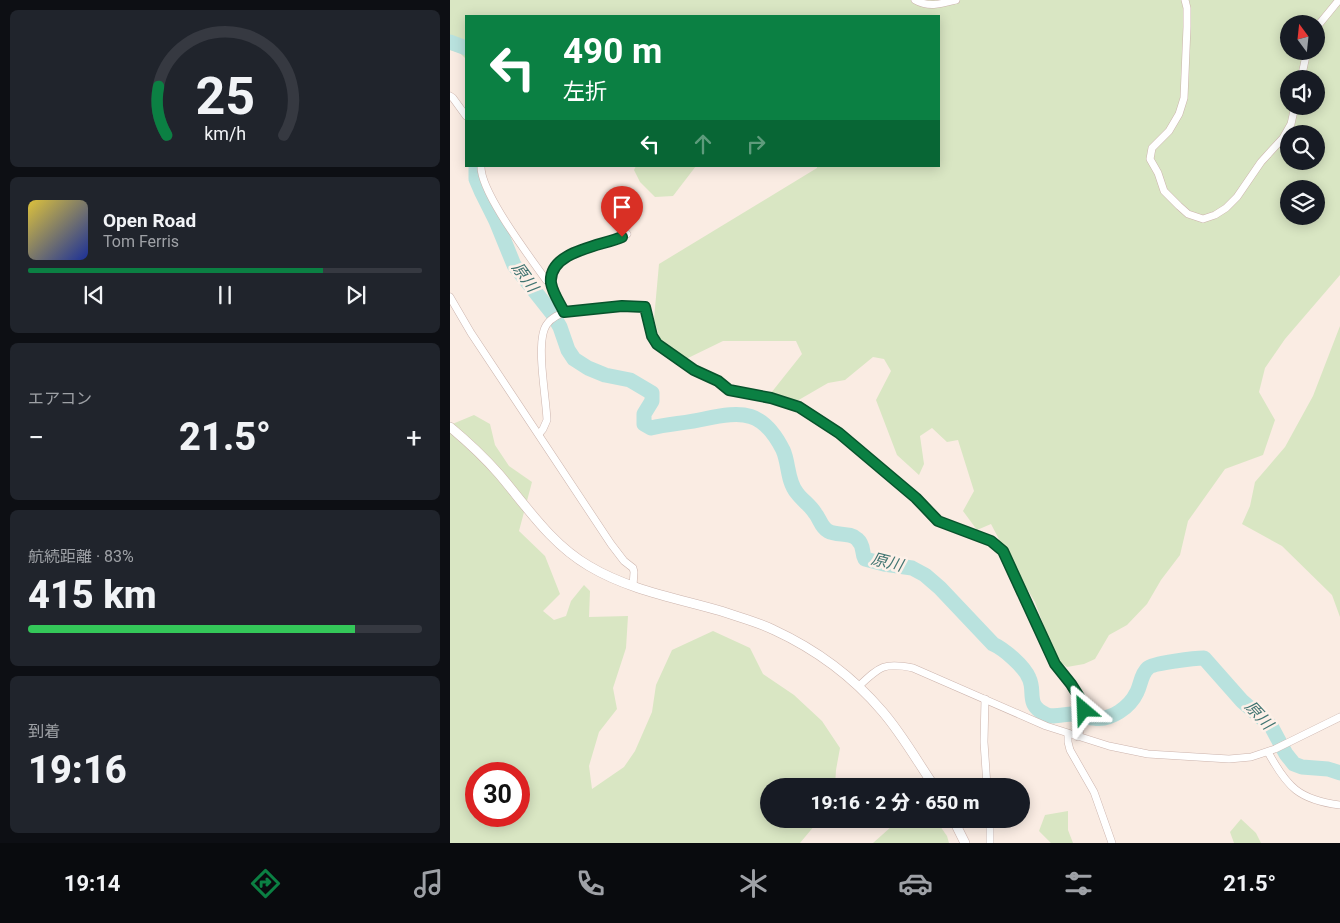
<!DOCTYPE html>
<html lang="ja">
<head>
<meta charset="utf-8">
<style>
  body { margin:0; font-family:Roboto,"Noto Sans JP",sans-serif; background:#20242c; color:#f1f3f6; height:100vh; display:flex; flex-direction:column; font-size:19px; white-space:nowrap }
  * { box-sizing:border-box; margin:0 }
  p { font-size:16px; color:#9ea1a6 }
  .icon { flex:none; width:28px; height:28px; fill:none; stroke:currentColor; stroke-width:2; stroke-linecap:round; stroke-linejoin:round }
  .map { position:relative; flex:1; overflow:hidden }
  .sheet { display:flex; flex-direction:column; gap:10px; padding:10px; background:#0d0f14; width:450px }
  .sheet>* { flex:none }
  .hud { position:absolute; left:15px; top:15px; width:475px; height:152px; border-radius:0px; box-shadow:0 2px 12px #0003; background:#0b8043; color:#fff; overflow:hidden }
  .needle { width:32px; rotate:345deg }
  .buttons { position:absolute; left:830px; top:15px; display:grid; gap:10px }
  .buttons a { display:grid; place-items:center; width:45px; height:45px; border-radius:50%; background:#171b24; box-shadow:0 2px 12px #0003; font-size:25px }
  .speed { position:absolute; left:15px; top:762px; display:flex; gap:10px; font-size:25px; font-weight:700; text-align:center }
  .speed>* { display:grid; place-content:center; width:65px; height:65px; border-radius:50%; background:#171b24; box-shadow:0 2px 12px #0003; line-height:1 }
  .speed .limit { border:8px solid #d22; background:#fff; color:#111 }
  .pin { position:absolute; display:grid; place-items:center; width:42px; height:42px; color:#fff; margin:-51px -21px; border-radius:50% 50% 50% 0; rotate:-45deg; box-shadow:0 0 5px #0007 }
  .pin .icon { rotate:45deg }
  .me { position:absolute; width:55px; margin:-28px; rotate:334deg; stroke-linejoin:round; filter:drop-shadow(0 0 4px #0008) }
  .turn { display:flex; align-items:center; gap:18px; height:105px; padding:0 15px; font-size:22px }
  .turn .icon { width:65px; height:65px; stroke-width:2.5 }
  .turn b { display:block; font-size:35px; line-height:42px }
  .lanes { display:flex; align-items:center; height:48px; padding:0 15px; background:#0003; justify-content:center; gap:25px; direction:ltr }
  .lanes .off { opacity:.35 }
  .big { font-size:38px; font-weight:800; line-height:1.1 }
  .sheet .tile { flex:1; display:flex; flex-direction:column; justify-content:center; gap:8px; min-width:0; padding:0 18px; border-radius:8px; background:#20242c }
  .sheet .dial { align-items:center; gap:0 }
  .dial svg { height:130px; overflow:visible; fill:none; stroke:#363941; stroke-width:7; stroke-linecap:round; text-anchor:middle }
  .dial text { fill:#f1f3f6; stroke:none }
  .song { display:flex; align-items:center; gap:15px }
  .cover { width:60px; height:60px; border-radius:8px; background:linear-gradient(135deg,hsl(50 70% 55%),hsl(230 70% 35%)) }
  .played { height:5px; border-radius:2px; background:linear-gradient(90deg,#0b8043 75%,#363941 75%) }
  .keys { display:flex; justify-content:space-around; direction:ltr }
  .heat { display:flex; justify-content:space-between; align-items:center; font-size:28px; direction:ltr }
  .charge { height:8px; border-radius:4px; background:linear-gradient(90deg,#34c759 83%,#363941 0) }
  .trip { position:absolute; left:310px; top:778px; width:270px; height:50px; border-radius:25px; background:#171b24; box-shadow:0 2px 12px #0003; font-weight:800; line-height:50px; text-align:center }
  .tabs { display:flex; height:80px; justify-content:space-around; align-items:center; background:#090b0e; color:#9ea1a6 }
  .tabs .icon { width:35px; height:35px }
  .tabs .on { color:#0b8043 }
  .tabs b { font-size:22px; color:#f1f3f6 }
  main { display:flex; flex:1; min-height:0 }
  .map>svg:first-child { display:block }
  .green { fill:#d9e6c3; fill-rule:evenodd }
  .lines { fill:none; stroke-linecap:round; stroke-linejoin:round }
  .river { stroke:#b9e2de; stroke-width:15 }
  .minor-casing { stroke:#ccb4ad; stroke-width:8 }
  .tertiary-casing { stroke:#ccb4ad; stroke-width:10 }
  .minor { stroke:#fff; stroke-width:7 }
  .tertiary { stroke:#fff; stroke-width:9 }
  .route-casing { stroke:#07532c; stroke-width:12 }
  .route { stroke:#0b8043; stroke-width:9 }
  .labels { text-anchor:middle; dominant-baseline:central; stroke-width:5; stroke-linejoin:round; paint-order:stroke }
  .water-label { font-size:16px; font-style:italic; fill:#407471; stroke:#fdf0e8 }
</style>
</head>
<body>
<main>
<section class="sheet">
<div class="tile dial"><svg viewBox="0 0 100 80">
<path d="M14 69A42 42 0 1 1 86 69"/>
<path d="M14 69A42 42 0 0 1 9 39" stroke="#0b8043"/>
<text x="50" y="56" font-size="32" font-weight="700">25</text>
<text x="50" y="72" font-size="11">km/h</text>
</svg></div>
<div class="tile">
<div class="song"><i class="cover"></i><div><b>Open Road</b><p>Tom Ferris</p></div></div>
<div class="played"></div>
<div class="keys"><svg class="icon" aria-label="previous" viewBox="0 0 24 24"><path d="M18 5L8 12l10 7zM5 5v14"/></svg><svg class="icon" aria-label="pause" viewBox="0 0 24 24"><path d="M8 5v14M16 5v14"/></svg><svg class="icon" aria-label="next" viewBox="0 0 24 24"><path d="M6 5l10 7-10 7zM19 5v14"/></svg></div>
</div>
<div class="tile"><p>エアコン</p>
<div class="heat"><a>−</a><b class="big">21.5°</b><a>+</a></div>
</div>
<div class="tile"><p>航続距離 · 83%</p><b class="big">415 km</b><div class="charge"></div></div>
<div class="tile"><p>到着</p><b class="big">19:16</b></div>
</section>
<div class="map">
<svg width="890" height="843" viewBox="0 0 890 843">
  <rect width="100%" height="100%" fill="#faece3"/>
  <g class="green">
    <path d="M0,0H890V275L835,339L815,368L809,392L825,420L813,455L775,469L738,521L730,555L711,580L697,604L677,625L659,635L645,659L634,664L617,667L606,659L585,602L562,564L541,524L527,530L513,511L524,491L508,440L497,442L482,428L470,436L474,464L469,475L447,455L426,400L441,371L434,359L423,357L395,380L378,383L340,405L321,393L352,354L346,341H273L236,359L211,342L204,319L209,264L367,168V166H489V16H16V59L10,53L0,50ZM839,24H866V51H839ZM839,79H866V106H839ZM839,134H866V161H839ZM839,189H866V216H839Z"/>
    <polygon points="186,166 246,166 223,196 205,197 190,182 184,170"/>
    <polygon points="890,326 890,617 882,595 832,546 792,524 800,506 805,482 835,447 863,396"/>
    <path d="M24,415L40,424L45,445L59,466L82,482L69,531L95,556L110,594L93,611L104,620L116,616L121,601L134,585L140,591L139,617L178,616L176,648L163,688L167,709L149,732L139,766L142,789L174,767L185,751L202,712L206,685L222,650L263,631L300,648L313,674L344,695L372,721L390,748L386,770L385,786H319V819H370L350,843H0V425ZM26,774H69V816H26Z"/>
    <polygon points="618,811 618,830 623,843 601,843 589,831 595,815"/>
    <polygon points="450,819 485,819 497,836 499,843 423,843"/>
    <polygon points="791,819 806,833 811,843 784,843 780,832"/>
  </g>
  <g class="lines">
    <g class="river">
      <polyline points="0,42 16,48"/>
      <path d="M26,166V179L32,193L46,221L64,265L102,313L110,327L118,350L124,359L138,368L155,375L180,380L202,393V401L194,414V424L201,428C218,424 236,423 254,419C293,411 313,410 333,450C339,463 337,481 347,493C352,500 360,505 365,513C370,519 371,527 378,531C387,536 400,532 407,539C415,546 411,552 415,559L434,564L462,568L475,575L490,588L543,644C554,649 574,666 579,678C586,692 575,704 595,714C604,719 615,713 625,714C632,715 637,718 644,718C661,721 680,707 687,692C691,684 691,674 698,668C703,663 746,658 754,658L792,701L821,726L836,754L844,764L852,767L878,769L890,773"/>
    </g>
    <g class="minor-casing">
      <g id="minor">
        <path d="M465,0C479,8 491,4 506,0"/>
        <polyline points="735,0 737,8 737,27 734,98 729,114 719,131 702,148 700,159 708,173 714,191 729,206 738,214 753,219 765,215 776,208 787,197 811,162 833,138 841,124 845,106"/>
        <polyline points="866,28 889,0"/>
        <polyline points="851,79 857,51"/>
        <polyline points="0,96 3,98 16,116"/>
        <path d="M31,166C30,192 80,257 96,280L101,282"/>
        <path d="M177,234C156,247 96,249 102,284C103,294 110,303 113,313L172,306L195,307L202,336L207,345L244,370L268,381L279,390L321,398L349,407L389,433L466,498L488,521L541,541L553,551L605,664L621,684L631,700L634,710L633,720L628,737"/>
        <polyline points="0,297 21,333 161,544 174,561 183,568 184,572 183,586"/>
        <path d="M89,434L93,429L97,420C96,397 87,350 94,330C97,321 105,316 113,313"/>
        <path d="M409,686C430,666 435,662 463,668L596,726L659,746L698,754L779,759L801,757L825,749L890,717"/>
        <polyline points="535,699 534,742 537,786"/>
        <polyline points="618,734 618,742 620,750 644,792 662,843"/>
        <path d="M818,752C837,787 849,800 890,805"/>
        <polyline points="540,819 540,843"/>
      </g>
    </g>
    <g class="tertiary-casing">
      <g id="tertiary">
        <path d="M0,427C18,442 34,457 49,474C77,507 101,544 139,566C179,590 226,598 271,611C288,617 308,622 324,630C365,649 403,677 432,711C452,734 467,761 484,786"/>
        <polyline points="503,819 515,843"/>
      </g>
    </g>
    <use href="#minor" class="minor"/>
    <use href="#tertiary" class="tertiary"/>
  </g>
  <g class="lines">
    <g class="route-casing">
      <path id="route" d="M172,237C151,246 98,251 101,283C103,294 110,303 114,312L172,306L195,307L202,336L207,344L244,370L268,381L279,390L321,398L349,407L389,433L466,498L488,521L541,541L553,551L605,664L621,684L631,700L634,710"/>
    </g>
    <use href="#route" class="route"/>
  </g>
  <g class="labels">
    <g class="water-label">
      <text transform="translate(75 277) rotate(54)">原川</text>
      <text transform="translate(437 562) rotate(14)">原川</text>
      <text transform="translate(809 715) rotate(47)">原川</text>
    </g>
  </g>
</svg>
<div class="buttons">
<a><svg class="needle" viewBox="-14 -14 28 28"><path d="M0-13l5 13h-10z" fill="#e53935"/><path d="M0 13l5-13h-10z" fill="#9ea1a6"/></svg></a>
<a><svg class="icon" aria-label="sound" viewBox="0 0 24 24"><path d="M4 9h4l5-4v14l-5-4H4zM17 9q2 3 0 6"/></svg></a>
<a><svg class="icon" aria-label="search" viewBox="0 0 24 24"><circle cx="10" cy="10" r="6"/><path d="M15 15l6 6"/></svg></a>
<a><svg class="icon" aria-label="layers" viewBox="0 0 24 24"><path d="M12 4l9 5-9 5-9-5zM3 14l9 5 9-5"/></svg></a>
</div>
<div class="speed"><div class="limit">30</div></div>
<div class="pin" style="left:172px;top:237px;background:#d93025"><svg class="icon" aria-label="arrive" viewBox="0 0 24 24"><path d="M6 21V4h12l-3 4 3 4H6"/></svg></div>
<svg class="me" style="left:634px;top:710px" viewBox="-20 -20 40 40"><path d="M0-17L14 15 0 8-14 15z" fill="#0b8043" stroke="#fff" stroke-width="4"/></svg>
<div class="trip">19:16 · 2 分 · 650 m</div>
<div class="hud">
<div class="turn"><svg class="icon" aria-label="left" viewBox="0 0 24 24"><path d="M17 20v-9H6M10 6l-5 5 5 5"/></svg><div><b>490 m</b>左折</div></div>
<div class="lanes"><svg class="icon" aria-label="left" viewBox="0 0 24 24"><path d="M17 20v-9H6M10 6l-5 5 5 5"/></svg><svg class="icon off" aria-label="ahead" viewBox="0 0 24 24"><path d="M12 20V5M6 11l6-6 6 6"/></svg><svg class="icon off" aria-label="right" viewBox="0 0 24 24"><path d="M7 20v-9h11M14 6l5 5-5 5"/></svg></div>
</div>
</div>
</main>
<nav class="tabs">
<b>19:14</b>
<svg class="icon on" aria-label="directions" viewBox="0 0 24 24"><path d="M12 3l9 9-9 9-9-9zM9 14v-3h6M13 9l2 2-2 2"/></svg>
<svg class="icon" aria-label="music" viewBox="0 0 24 24"><path d="M9 18V5l10-2v13"/><circle cx="6" cy="18" r="3"/><circle cx="16" cy="16" r="3"/></svg>
<svg class="icon" aria-label="phone" viewBox="0 0 24 24"><path d="M5 4h4l2 5-3 2q2 4 5 5l2-3 5 2v4C11 20 4 13 5 4z"/></svg>
<svg class="icon" aria-label="climate" viewBox="0 0 24 24"><path d="M12 3v18M4 7l16 10M4 17L20 7"/></svg>
<svg class="icon" aria-label="car" viewBox="0 0 24 24"><path d="M5 17H2v-5l4-1 3-4h7l3 4 3 1v5h-3M9 17h6M6 11h13"/><circle cx="7" cy="17" r="2"/><circle cx="17" cy="17" r="2"/></svg>
<svg class="icon" aria-label="filters" viewBox="0 0 24 24"><path d="M4 7h16M4 17h16"/><circle cx="9" cy="7" r="2"/><circle cx="15" cy="17" r="2"/></svg>
<b>21.5°</b>
</nav>
</body>
</html>
